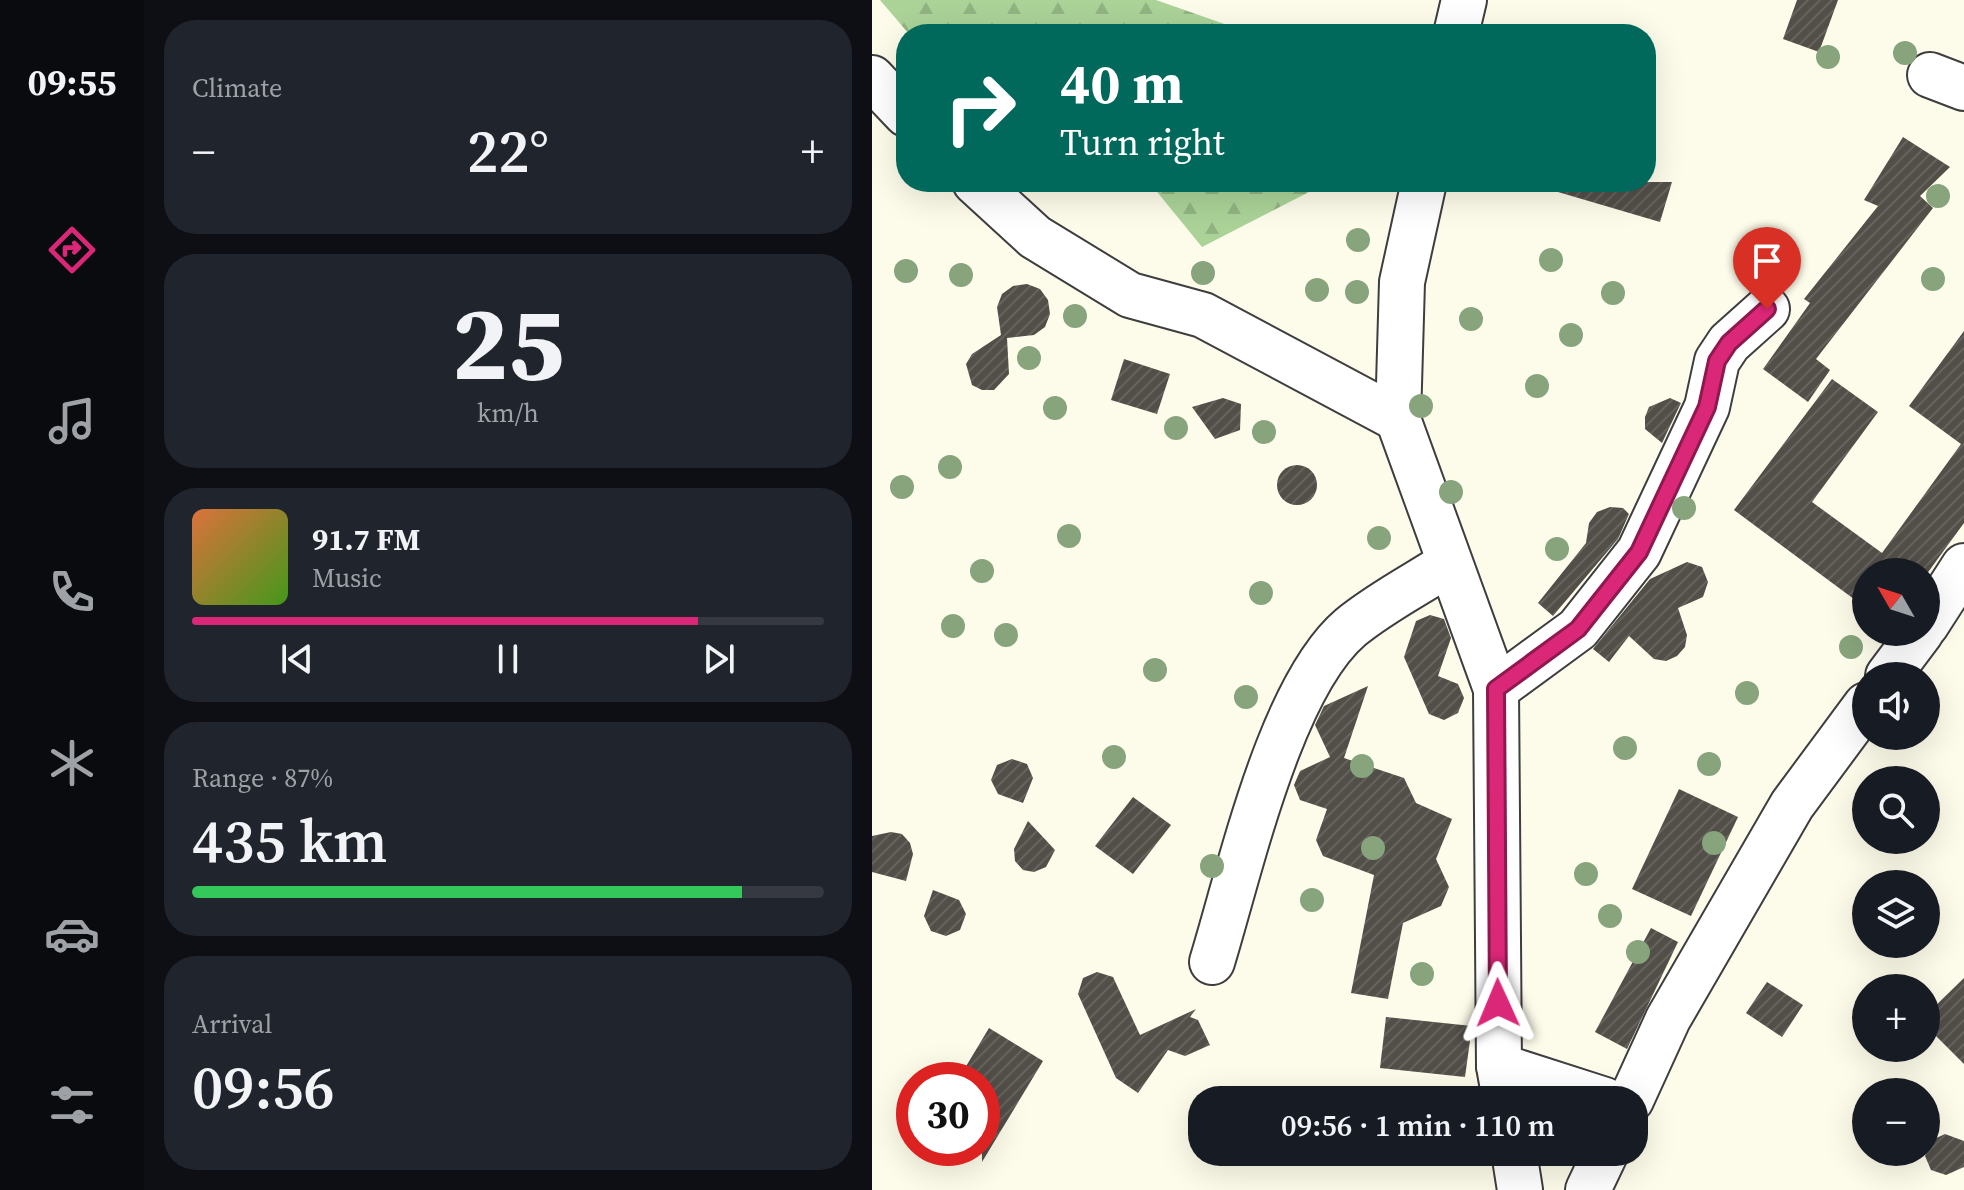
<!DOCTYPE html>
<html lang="en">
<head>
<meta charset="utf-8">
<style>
  body { margin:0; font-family:"Source Serif 4",serif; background:#20242c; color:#f1f3f6; height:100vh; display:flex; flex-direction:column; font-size:30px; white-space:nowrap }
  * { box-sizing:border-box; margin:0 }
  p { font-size:26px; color:#9ea1a6 }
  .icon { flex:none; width:44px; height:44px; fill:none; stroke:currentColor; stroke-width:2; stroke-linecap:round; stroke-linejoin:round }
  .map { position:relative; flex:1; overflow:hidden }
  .details { display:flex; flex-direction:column; gap:20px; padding:20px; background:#0d0f14; width:728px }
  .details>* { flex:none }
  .hud { position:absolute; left:24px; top:24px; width:760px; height:168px; border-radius:32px; box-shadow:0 8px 32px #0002; background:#00695c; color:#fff; overflow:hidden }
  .needle { width:52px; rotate:309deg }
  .controls { position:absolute; left:980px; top:558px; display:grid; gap:16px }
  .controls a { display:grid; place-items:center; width:88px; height:88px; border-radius:50%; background:#171b24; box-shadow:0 8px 32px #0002; font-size:40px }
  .speed { position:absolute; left:24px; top:1062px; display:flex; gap:16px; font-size:40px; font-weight:700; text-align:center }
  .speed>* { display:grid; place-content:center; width:104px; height:104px; border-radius:50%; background:#171b24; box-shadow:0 8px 32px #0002; line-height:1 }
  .speed .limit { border:12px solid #d22; background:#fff; color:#111 }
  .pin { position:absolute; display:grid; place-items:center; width:68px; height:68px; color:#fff; margin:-82px -34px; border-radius:50% 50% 50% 0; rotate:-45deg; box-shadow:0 0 8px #0007 }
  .pin .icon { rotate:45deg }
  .me { position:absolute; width:88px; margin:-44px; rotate:359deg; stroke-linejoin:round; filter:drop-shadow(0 0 6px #0008) }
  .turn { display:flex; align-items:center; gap:28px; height:168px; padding:0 32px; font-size:36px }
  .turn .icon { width:104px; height:104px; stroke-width:2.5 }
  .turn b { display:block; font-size:56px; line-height:68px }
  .big { font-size:60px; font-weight:600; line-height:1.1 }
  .details .widget { flex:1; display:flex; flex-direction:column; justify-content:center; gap:12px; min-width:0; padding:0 28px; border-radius:32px; background:#20242c }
  .details .dial { align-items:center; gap:0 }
  .dial b { font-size:104px; line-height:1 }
  .song { display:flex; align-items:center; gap:24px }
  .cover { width:96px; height:96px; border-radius:12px; background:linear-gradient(135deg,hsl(20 70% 55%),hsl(100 70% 35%)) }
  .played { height:8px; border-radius:4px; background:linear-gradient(90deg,#db2777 80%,#363941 80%) }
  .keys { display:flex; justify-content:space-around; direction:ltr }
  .heat { display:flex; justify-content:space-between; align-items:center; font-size:44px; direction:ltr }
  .charge { height:12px; border-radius:6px; background:linear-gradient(90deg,#34c759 87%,#363941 0) }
  .trip { position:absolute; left:316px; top:1086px; width:460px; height:80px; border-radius:32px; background:#171b24; box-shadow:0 8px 32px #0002; font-weight:600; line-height:80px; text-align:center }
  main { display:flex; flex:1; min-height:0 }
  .tabs { display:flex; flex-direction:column; width:144px; justify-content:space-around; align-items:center; background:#090b0e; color:#9ea1a6 }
  .tabs .icon { width:56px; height:56px }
  .tabs .current { color:#db2777 }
  .tabs b { font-size:36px; color:#f1f3f6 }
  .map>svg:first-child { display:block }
  .forest { fill:url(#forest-firs) }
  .building { fill:url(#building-hatch) }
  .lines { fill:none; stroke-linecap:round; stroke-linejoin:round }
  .minor-casing { stroke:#3e3e3e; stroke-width:48 }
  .minor { stroke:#fff; stroke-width:44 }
  .tree { fill:#87a47c }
  .route-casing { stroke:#8e194d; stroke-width:20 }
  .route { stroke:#db2777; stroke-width:14 }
</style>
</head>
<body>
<main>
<nav class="tabs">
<b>09:55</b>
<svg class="icon current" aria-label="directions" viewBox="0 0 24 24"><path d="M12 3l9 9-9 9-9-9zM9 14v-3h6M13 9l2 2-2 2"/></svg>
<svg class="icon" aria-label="music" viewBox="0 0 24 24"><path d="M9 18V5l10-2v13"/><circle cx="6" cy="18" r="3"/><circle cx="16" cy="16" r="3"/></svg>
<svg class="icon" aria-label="phone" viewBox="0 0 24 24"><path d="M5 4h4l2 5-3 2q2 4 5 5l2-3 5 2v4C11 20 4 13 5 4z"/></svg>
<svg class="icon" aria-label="climate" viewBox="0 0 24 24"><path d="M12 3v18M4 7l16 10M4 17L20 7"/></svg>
<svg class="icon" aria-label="car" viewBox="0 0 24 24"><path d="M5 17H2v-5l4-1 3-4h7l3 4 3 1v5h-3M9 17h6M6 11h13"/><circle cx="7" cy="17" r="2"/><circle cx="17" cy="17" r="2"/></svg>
<svg class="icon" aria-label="filters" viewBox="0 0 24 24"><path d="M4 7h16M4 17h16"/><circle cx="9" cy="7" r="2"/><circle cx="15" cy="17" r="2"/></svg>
</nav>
<section class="details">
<div class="widget"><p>Climate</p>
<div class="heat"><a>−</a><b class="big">22°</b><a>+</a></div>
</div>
<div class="widget dial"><b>25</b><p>km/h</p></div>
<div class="widget">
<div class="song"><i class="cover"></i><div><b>91.7 FM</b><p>Music</p></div></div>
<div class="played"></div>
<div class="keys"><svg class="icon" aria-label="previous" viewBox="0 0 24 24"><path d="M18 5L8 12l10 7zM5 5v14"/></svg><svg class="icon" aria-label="pause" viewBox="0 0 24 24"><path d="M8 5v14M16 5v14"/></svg><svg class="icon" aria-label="next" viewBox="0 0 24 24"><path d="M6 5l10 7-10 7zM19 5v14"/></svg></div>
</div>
<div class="widget"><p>Range · 87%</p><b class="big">435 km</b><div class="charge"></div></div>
<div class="widget"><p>Arrival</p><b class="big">09:56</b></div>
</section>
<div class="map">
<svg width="1092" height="1190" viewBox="0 0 1092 1190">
  <defs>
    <pattern id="forest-firs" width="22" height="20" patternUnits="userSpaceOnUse" patternTransform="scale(2)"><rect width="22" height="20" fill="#abd398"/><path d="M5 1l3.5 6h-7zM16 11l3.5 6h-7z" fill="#92b482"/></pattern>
    <pattern id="building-hatch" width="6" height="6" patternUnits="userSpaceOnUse" patternTransform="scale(2)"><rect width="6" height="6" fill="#524e48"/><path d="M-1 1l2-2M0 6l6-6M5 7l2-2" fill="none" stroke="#66635e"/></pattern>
  </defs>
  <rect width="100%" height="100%" fill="#fdfcea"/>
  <g class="forest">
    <polygon points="8,0 284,0 381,34 37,34"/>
    <polygon points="277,182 442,182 441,190 330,247"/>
  </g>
  <g class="building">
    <polygon points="925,0 966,0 947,52 911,39"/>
    <polygon points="1031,137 1078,167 1048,196 1061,208 944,359 958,370 936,402 891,369 938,303 932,299 1006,206 992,200"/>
    <polygon points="687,182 800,182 788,222 686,192"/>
    <polygon points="155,284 168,289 176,300 178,314 173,327 162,335 135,338 137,374 122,390 110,390 100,385 94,364 100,354 129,335 125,307 130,294 141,286"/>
    <polygon points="1092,331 1092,523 1054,575 1054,572 994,572 994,608 862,510 960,379 1006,412 940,502 1010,553 1089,444 1037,406"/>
    <polygon points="252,359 298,374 285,414 239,400"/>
    <polygon points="351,398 369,404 368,430 343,439 320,407"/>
    <polygon points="798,398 809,403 790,443 773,429 773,417 777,407"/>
    <circle cx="425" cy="485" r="20"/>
    <polygon points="738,507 751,508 757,514 746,539 681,616 666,603 714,543 717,523 725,512"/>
    <polygon points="815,562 830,567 836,582 831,597 806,608 815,635 813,647 805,656 794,661 782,659 757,636 737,662 721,649 778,579"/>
    <polygon points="558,615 572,619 579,638 566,676 586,684 592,698 586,713 572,720 557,714 532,657 544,621"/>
    <polygon points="496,686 472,758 532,778 544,803 580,819 564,859 577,887 569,906 531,923 516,999 479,993 502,875 451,856 444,840 455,809 428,800 422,785 428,771 458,757 443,725 452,706"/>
    <polygon points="140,759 155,764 161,778 151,803 126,794 119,780 125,765"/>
    <polygon points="807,789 866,817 819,916 760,889"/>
    <polygon points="261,797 299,825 261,874 223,846"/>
    <polygon points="156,821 183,850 174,867 162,872 151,870 143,861 142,849"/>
    <polygon points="19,832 30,834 38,843 41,854 34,881 0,872 0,836"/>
    <polygon points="61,890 87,900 94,914 88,930 74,936 59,931 52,916"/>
    <polygon points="779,928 806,942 755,1049 723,1032"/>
    <polygon points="225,972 241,977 268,1035 324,1009 318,1017 326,1020 338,1045 313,1056 296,1050 266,1093 244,1078 206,994 211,978"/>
    <polygon points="1092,978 1092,1064 1054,1026 1054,1015"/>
    <polygon points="895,982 931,1005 910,1037 874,1013"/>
    <polygon points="514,1017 600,1026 593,1077 508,1068"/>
    <polygon points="117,1028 171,1061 110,1162 110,1078 93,1068"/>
    <polygon points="1073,1134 1092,1141 1092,1167 1074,1175 1059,1170 1053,1156 1058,1141"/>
  </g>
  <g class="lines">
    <g class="minor-casing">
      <g id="minor">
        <polyline points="584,34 592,0"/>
        <polyline points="1058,75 1092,88"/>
        <polyline points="0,78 34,114"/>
        <polyline points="103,182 163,237 258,295 331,315 526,419"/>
        <polyline points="552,182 530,282 526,419 624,689 627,1066 633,1100"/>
        <polyline points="1054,625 1092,566"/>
        <polyline points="1016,676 1049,632"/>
        <polyline points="624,689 706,629 767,552 835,407 845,361 857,343 895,309"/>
        <path d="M340,962C368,871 408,687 479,627C508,603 545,584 576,564"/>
        <polyline points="627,1066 733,1100"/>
        <polyline points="759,1100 796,1019 920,805 994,705"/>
        <polyline points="642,1152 648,1190"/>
        <polyline points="716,1190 734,1152"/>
      </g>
    </g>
    <use href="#minor" class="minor"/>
  </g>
  <g class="tree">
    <circle cx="1033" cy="53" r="12"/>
    <circle cx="956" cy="57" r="12"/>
    <circle cx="1066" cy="196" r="12"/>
    <circle cx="486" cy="240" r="12"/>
    <circle cx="679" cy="260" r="12"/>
    <circle cx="34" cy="271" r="12"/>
    <circle cx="331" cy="273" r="12"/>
    <circle cx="89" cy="275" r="12"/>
    <circle cx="1061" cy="279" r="12"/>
    <circle cx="445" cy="290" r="12"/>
    <circle cx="485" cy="292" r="12"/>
    <circle cx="741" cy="293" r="12"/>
    <circle cx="203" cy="316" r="12"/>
    <circle cx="599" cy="319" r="12"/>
    <circle cx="699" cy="335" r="12"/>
    <circle cx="157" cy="358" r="12"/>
    <circle cx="665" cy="386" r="12"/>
    <circle cx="549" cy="406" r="12"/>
    <circle cx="183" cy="408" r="12"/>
    <circle cx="304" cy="428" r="12"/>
    <circle cx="392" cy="432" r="12"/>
    <circle cx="78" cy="467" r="12"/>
    <circle cx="30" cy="487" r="12"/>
    <circle cx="579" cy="492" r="12"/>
    <circle cx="812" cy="508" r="12"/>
    <circle cx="197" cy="536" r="12"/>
    <circle cx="507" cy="538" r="12"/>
    <circle cx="685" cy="549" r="12"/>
    <circle cx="110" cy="571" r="12"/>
    <circle cx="389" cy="593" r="12"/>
    <circle cx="81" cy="626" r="12"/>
    <circle cx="134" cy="635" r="12"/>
    <circle cx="979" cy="647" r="12"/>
    <circle cx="283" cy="670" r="12"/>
    <circle cx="875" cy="693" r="12"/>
    <circle cx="374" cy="697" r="12"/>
    <circle cx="753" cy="748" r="12"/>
    <circle cx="242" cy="757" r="12"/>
    <circle cx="837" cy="764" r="12"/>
    <circle cx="490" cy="766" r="12"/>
    <circle cx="842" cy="843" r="12"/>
    <circle cx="501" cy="848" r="12"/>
    <circle cx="340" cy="866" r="12"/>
    <circle cx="714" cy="874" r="12"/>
    <circle cx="440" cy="900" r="12"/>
    <circle cx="738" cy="916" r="12"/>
    <circle cx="766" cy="952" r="12"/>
    <circle cx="550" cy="974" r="12"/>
  </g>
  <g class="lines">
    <g class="route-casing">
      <polyline id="route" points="626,1003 624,689 706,629 767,552 835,407 845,361 857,343 895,309"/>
    </g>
    <use href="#route" class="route"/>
  </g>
</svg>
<div class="controls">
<a><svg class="needle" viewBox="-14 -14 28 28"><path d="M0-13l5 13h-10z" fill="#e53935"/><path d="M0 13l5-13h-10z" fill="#9ea1a6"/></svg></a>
<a><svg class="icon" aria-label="sound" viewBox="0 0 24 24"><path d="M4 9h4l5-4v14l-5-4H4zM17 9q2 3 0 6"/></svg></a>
<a><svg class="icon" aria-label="search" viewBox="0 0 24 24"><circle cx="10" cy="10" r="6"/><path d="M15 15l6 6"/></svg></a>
<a><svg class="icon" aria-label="layers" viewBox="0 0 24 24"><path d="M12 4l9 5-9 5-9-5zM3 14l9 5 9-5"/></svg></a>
<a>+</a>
<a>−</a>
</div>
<div class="speed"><div class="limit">30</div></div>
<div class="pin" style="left:895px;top:309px;background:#d93025"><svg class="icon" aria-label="arrive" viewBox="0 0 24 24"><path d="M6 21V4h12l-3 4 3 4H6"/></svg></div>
<svg class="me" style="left:626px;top:1003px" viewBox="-20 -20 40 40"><path d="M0-17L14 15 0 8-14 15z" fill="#db2777" stroke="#fff" stroke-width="4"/></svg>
<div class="trip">09:56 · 1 min · 110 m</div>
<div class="hud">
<div class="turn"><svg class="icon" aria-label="right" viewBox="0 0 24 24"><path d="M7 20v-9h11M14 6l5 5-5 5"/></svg><div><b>40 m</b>Turn right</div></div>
</div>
</div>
</main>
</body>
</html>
